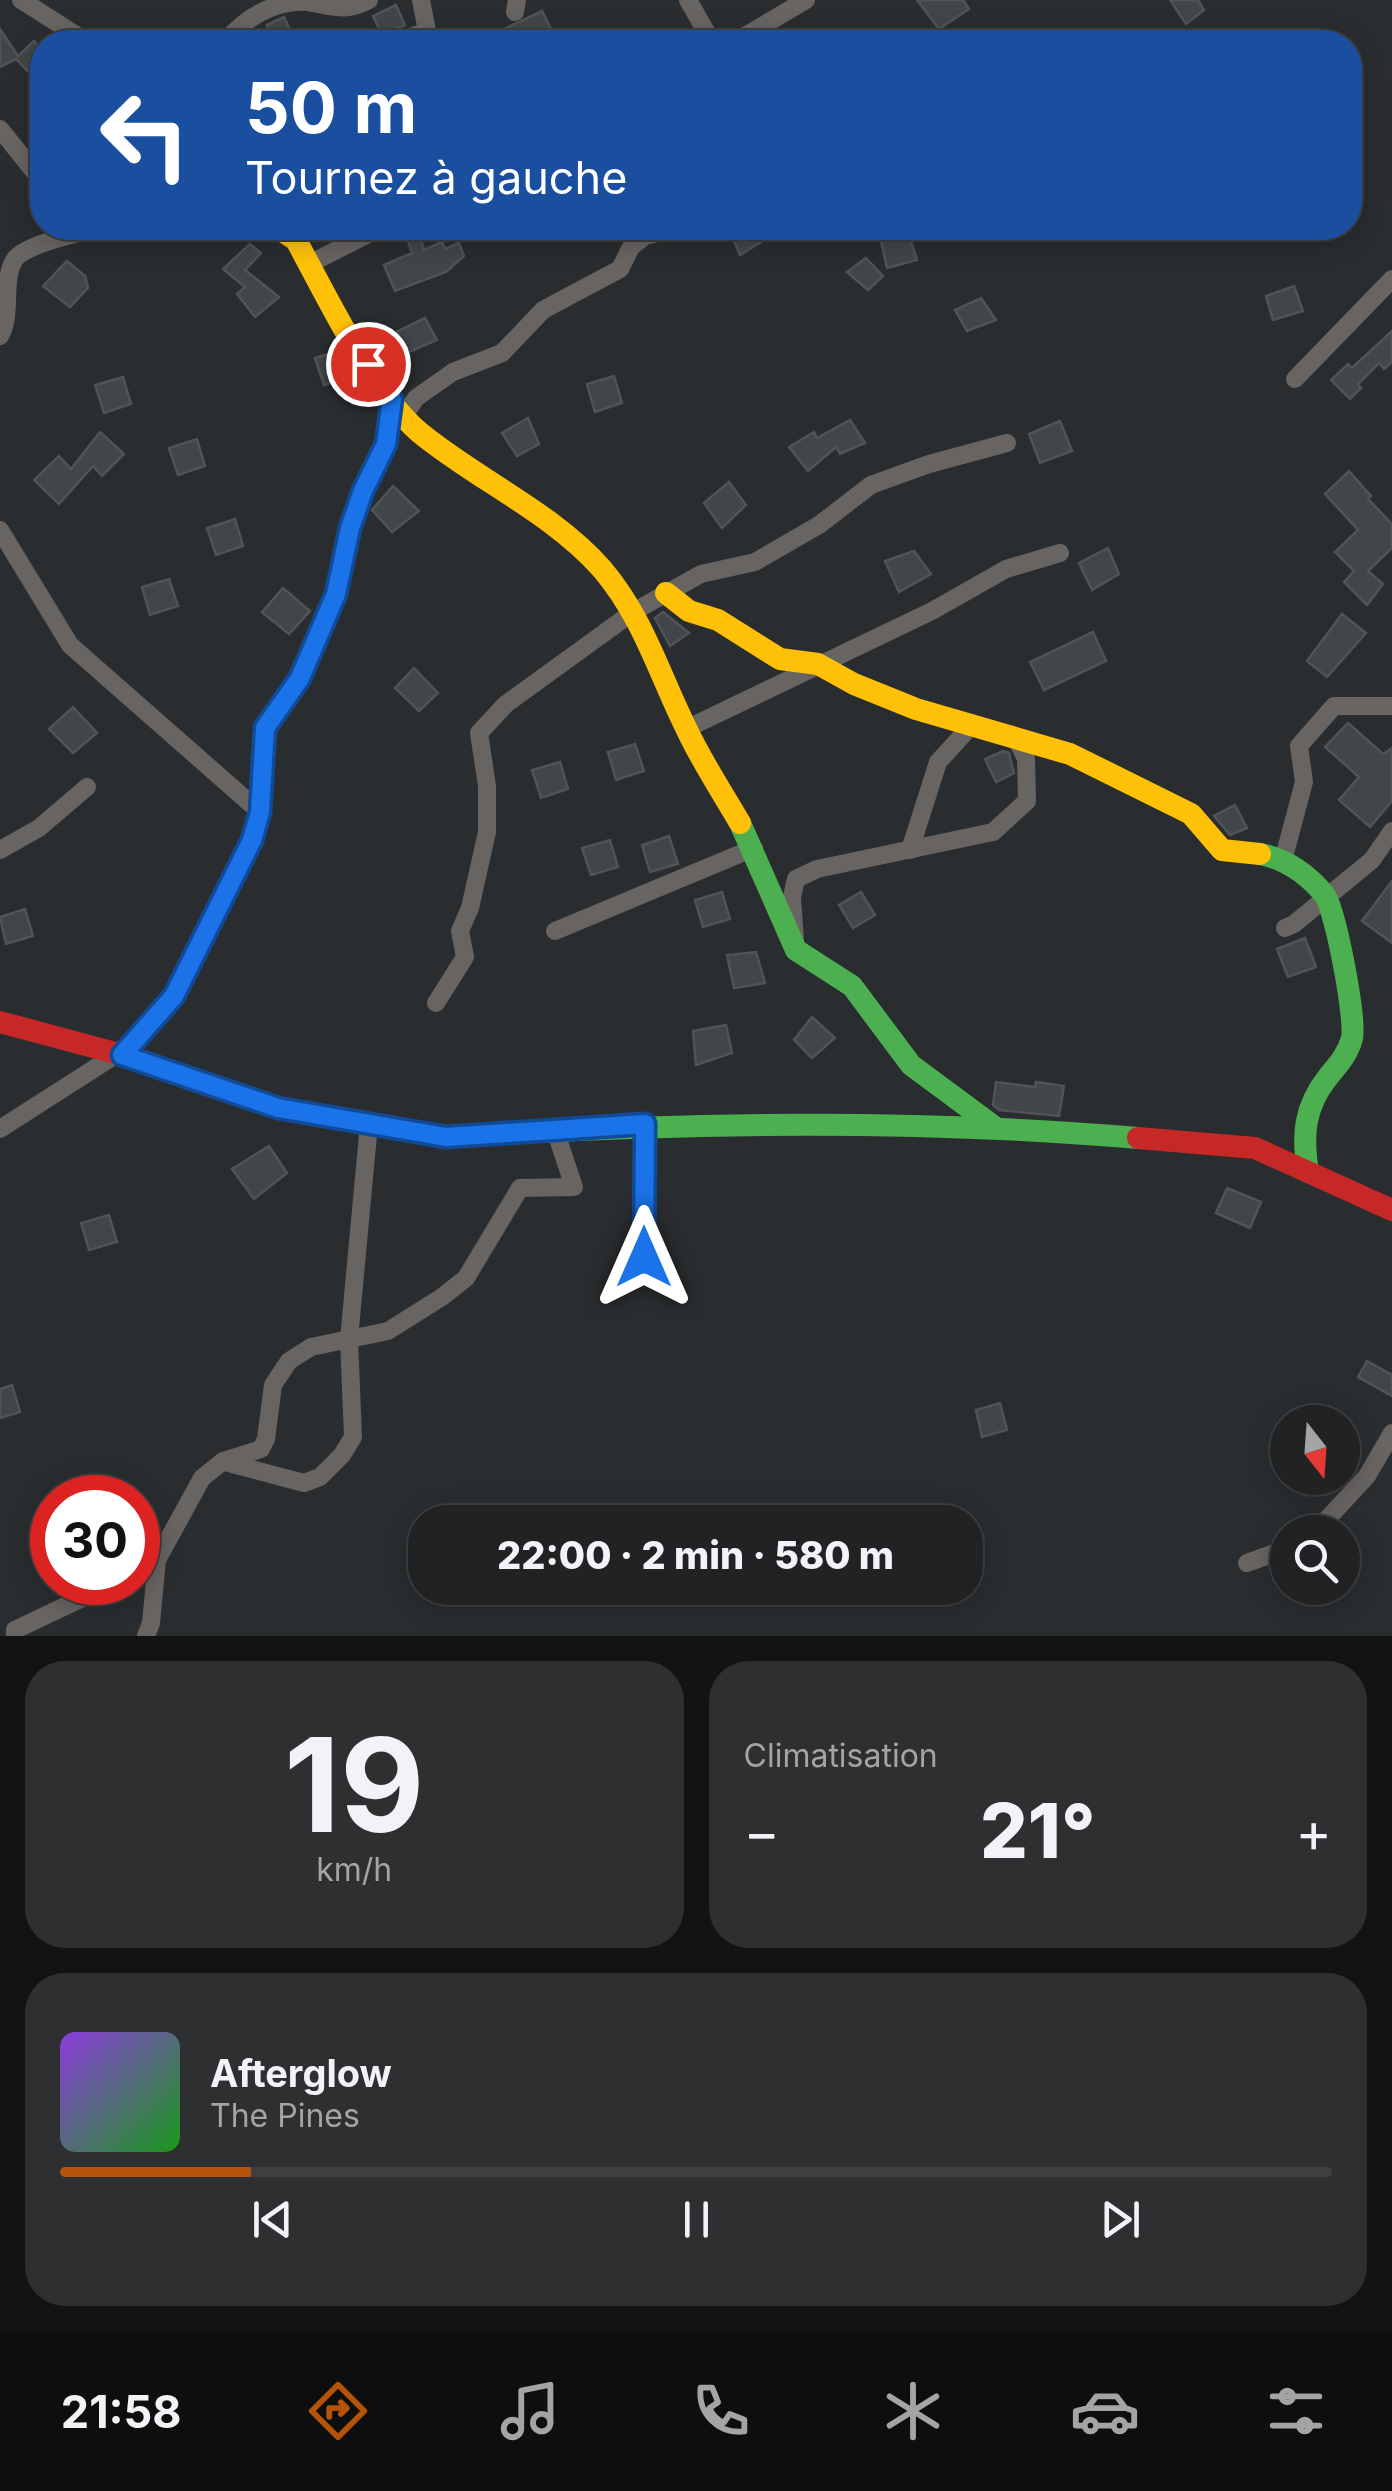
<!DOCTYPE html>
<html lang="fr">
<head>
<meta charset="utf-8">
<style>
  body { margin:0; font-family:Inter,sans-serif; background:#2d2f30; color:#f1f3f6; height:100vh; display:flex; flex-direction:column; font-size:38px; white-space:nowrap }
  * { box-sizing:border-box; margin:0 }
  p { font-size:32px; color:#a2a4a6 }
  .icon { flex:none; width:55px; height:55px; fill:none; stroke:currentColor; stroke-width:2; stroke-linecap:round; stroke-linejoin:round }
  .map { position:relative; height:1636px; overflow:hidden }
  .side { display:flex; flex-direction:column; gap:25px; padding:25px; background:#121313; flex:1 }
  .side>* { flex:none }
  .banner { position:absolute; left:30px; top:30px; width:1332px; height:210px; border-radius:40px; box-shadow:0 5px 25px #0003,0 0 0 2px #3d3f41; background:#1a4fa0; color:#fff; overflow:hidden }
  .needle { width:65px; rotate:163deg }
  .fabs { position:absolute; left:1270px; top:1405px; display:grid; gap:20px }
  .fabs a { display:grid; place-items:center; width:90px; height:90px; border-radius:50%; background:#202223; box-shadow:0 5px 25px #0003,0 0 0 2px #3d3f41; font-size:50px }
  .speed { position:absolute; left:30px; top:1475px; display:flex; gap:20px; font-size:50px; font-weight:700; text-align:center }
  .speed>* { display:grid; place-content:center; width:130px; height:130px; border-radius:50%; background:#202223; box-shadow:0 5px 25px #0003,0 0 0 2px #3d3f41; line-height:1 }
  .speed .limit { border:15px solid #d22; background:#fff; color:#111 }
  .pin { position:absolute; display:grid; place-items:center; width:85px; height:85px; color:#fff; margin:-42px; border:5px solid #fff; border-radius:50%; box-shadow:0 2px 10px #0007 }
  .me { position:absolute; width:110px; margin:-55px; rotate:0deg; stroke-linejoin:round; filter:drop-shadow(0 0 8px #0008) }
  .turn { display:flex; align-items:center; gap:35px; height:210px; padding:0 50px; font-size:45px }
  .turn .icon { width:130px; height:130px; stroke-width:2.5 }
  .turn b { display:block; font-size:70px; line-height:85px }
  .big { font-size:75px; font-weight:800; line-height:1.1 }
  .side .tile { flex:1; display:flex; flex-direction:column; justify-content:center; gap:15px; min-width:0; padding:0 35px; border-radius:40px; background:#2d2f30 }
  .side .dial { align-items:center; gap:0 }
  .dial b { font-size:130px; line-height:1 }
  .song { display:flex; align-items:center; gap:30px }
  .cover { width:120px; height:120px; border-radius:15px; background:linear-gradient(135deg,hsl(270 70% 55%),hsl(120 70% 35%)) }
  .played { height:10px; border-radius:5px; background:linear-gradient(90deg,#b45309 15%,#3d3f41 15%) }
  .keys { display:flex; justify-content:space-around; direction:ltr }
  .heat { display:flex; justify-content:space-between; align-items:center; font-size:55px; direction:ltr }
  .side .tiles { flex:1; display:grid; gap:25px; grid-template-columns:1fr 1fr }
  .tile:last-child { grid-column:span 2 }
  .trip { position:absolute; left:408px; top:1505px; width:575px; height:100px; border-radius:40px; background:#202223; box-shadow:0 5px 25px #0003,0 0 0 2px #3d3f41; font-weight:800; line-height:100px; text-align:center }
  .tab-bar { display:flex; height:160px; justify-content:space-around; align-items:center; background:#0d0e0e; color:#a2a4a6 }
  .tab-bar .icon { width:70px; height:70px }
  .tab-bar .selected { color:#b45309 }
  .tab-bar b { font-size:45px; color:#f1f3f6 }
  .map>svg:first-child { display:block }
  .building { fill:#434648; stroke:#515456; stroke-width:2.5 }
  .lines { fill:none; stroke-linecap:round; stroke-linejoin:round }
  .street { stroke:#686462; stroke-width:18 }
  .fast { stroke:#4caf50; stroke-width:22 }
  .slow { stroke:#ffc107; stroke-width:22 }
  .jam { stroke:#c62828; stroke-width:22 }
  .route-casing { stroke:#114b97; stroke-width:25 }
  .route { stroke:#1a73e8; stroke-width:18 }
</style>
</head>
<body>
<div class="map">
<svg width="1392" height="1636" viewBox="0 0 1392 1636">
  <rect width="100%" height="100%" fill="#2a2d2f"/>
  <g class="building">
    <polygon points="917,0 963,0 969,9 939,29"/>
    <polygon points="1170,0 1198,0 1204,10 1186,24"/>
    <polygon points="396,5 405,25 382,35 373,16"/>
    <polygon points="542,11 553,33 543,41 477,42"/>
    <polygon points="284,17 296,42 273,42 267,25"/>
    <polygon points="0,29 18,56 34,41 42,50 42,86 16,59 0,67"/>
    <polygon points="744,228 753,228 761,242 740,255 731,234"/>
    <polygon points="908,232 917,260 887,268 881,241"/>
    <polygon points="420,236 424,250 442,242 445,249 459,243 464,256 446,272 395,291 384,265 412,253 408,241"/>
    <polygon points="250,244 261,253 245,270 279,297 255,317 237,294 245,287 223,269"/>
    <polygon points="866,258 883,276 868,290 847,272"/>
    <polygon points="67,261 85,276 88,288 70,307 43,286"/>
    <polygon points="1294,286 1303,311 1273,320 1266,296"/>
    <polygon points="981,298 996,320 967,331 955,310"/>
    <polygon points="425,318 437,340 407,353 396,332"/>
    <polygon points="1392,331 1392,362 1384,369 1379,363 1358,384 1361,388 1350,399 1331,380 1348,364 1352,368"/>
    <polygon points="340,350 351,377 324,385 315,358"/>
    <polygon points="614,376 622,403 595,412 587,384"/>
    <polygon points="123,377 131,404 104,413 95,385"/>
    <polygon points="528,418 539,444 517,456 502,433"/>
    <polygon points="850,420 865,443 840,454 836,447 808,471 789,447 814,432 817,438"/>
    <polygon points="1060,421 1072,451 1040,463 1029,434"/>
    <polygon points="100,432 124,454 102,476 93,466 59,504 34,480 59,456 71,469"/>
    <polygon points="197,439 205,466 178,475 169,448"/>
    <polygon points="1349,471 1371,496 1368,499 1392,524 1392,548 1368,571 1383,584 1367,605 1344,582 1354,571 1335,552 1358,530 1325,494"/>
    <polygon points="729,482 746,505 722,528 704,503"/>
    <polygon points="393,486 419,511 392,532 372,510"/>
    <polygon points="235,519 243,546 216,555 207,528"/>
    <polygon points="1108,548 1119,574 1092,590 1079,563"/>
    <polygon points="914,551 931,574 899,592 885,561"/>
    <polygon points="169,579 178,606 150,615 142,587"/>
    <polygon points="283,588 310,611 289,634 262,612"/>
    <polygon points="663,612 689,633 670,646 655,618"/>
    <polygon points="1342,614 1366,633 1327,677 1307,661"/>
    <polygon points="1093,632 1106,661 1044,690 1030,662"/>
    <polygon points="414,668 438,693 419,711 395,688"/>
    <polygon points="73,707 97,733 73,753 49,729"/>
    <polygon points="1348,723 1383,754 1392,748 1392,801 1370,827 1339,800 1359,777 1325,747"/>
    <polygon points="635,744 644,771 616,780 608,752"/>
    <polygon points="1003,751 1009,753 1014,773 996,782 985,759"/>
    <polygon points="560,762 568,789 541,798 532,770"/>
    <polygon points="1235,805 1247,828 1230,835 1214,816"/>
    <polygon points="669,836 678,864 650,872 642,845"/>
    <polygon points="610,840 618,867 591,875 582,848"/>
    <polygon points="1392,881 1392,943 1362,921"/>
    <polygon points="722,892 730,919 703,927 695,900"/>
    <polygon points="861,892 875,915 853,928 839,905"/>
    <polygon points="25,909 33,936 6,944 0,917"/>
    <polygon points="1305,938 1316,967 1288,977 1277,949"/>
    <polygon points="756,952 765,983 734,988 727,955"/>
    <polygon points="812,1017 835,1038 812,1058 794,1040"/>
    <polygon points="726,1025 732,1053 696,1065 693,1031"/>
    <polygon points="996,1082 1035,1087 1036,1082 1064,1086 1059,1116 999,1110 993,1105"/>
    <polygon points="269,1146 287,1173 254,1199 232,1169"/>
    <polygon points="1227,1188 1261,1202 1250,1228 1216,1213"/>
    <polygon points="109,1215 117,1242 89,1250 81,1223"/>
    <polygon points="1367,1361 1392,1375 1392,1396 1358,1377"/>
    <polygon points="12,1385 20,1412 0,1418 0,1389"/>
    <polygon points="1000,1403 1007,1430 982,1437 976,1410"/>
  </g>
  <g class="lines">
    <g class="street">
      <polyline points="21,0 87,42"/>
      <polyline points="688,0 712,42"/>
      <polyline points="515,12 517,0"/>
      <path d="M225,42C245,18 274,0 308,2C332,6 346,13 369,0"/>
      <polyline points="398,42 427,31 421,0"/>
      <polyline points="735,42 806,0"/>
      <polyline points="0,129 37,175 42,190"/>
      <polyline points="309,264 380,228"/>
      <path d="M0,336C13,313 1,280 15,259C25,245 86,229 104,230C130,230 150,238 174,228"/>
      <polyline points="1295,379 1392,279"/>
      <polyline points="405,414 416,398 453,372 502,353 543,310 620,269 631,247 645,236 678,228"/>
      <polyline points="0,530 70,645 260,812"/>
      <polyline points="686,729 932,611 1006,569 1060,553"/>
      <polyline points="0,850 39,828 87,787"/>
      <polyline points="910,850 938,762 970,727"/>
      <polyline points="1284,857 1304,782 1299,746 1334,706 1392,706"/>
      <polyline points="1285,928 1294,924 1372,860 1392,831"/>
      <polyline points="555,931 754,848"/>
      <polyline points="795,941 792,897 796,879 817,869 993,832 1027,801 1026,759 1017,740"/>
      <polyline points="436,1003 465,957 460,931 470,908 487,832 487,786 479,733 506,704 633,612 701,574 755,562 819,525 871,485 929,464 1007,443"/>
      <polyline points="123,1055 174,996 252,840 260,812 265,728 300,678 336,594 350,529 386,444 392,399"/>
      <polyline points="0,1129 117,1054"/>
      <polyline points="644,1257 645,1125"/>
      <polyline points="225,1462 304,1483 320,1477 342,1455 353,1437 349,1339 369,1124"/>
      <polyline points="1315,1532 1367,1476 1392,1433"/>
      <polyline points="1247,1563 1288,1548"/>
      <polyline points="138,1571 157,1560"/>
      <polyline points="15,1636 15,1630 116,1582"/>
      <polyline points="146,1636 151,1623 157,1560 202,1478 223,1461 261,1449 266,1439 273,1385 289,1361 311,1347 388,1331 442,1297 466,1278 520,1188 574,1187 555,1130"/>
    </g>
    <g class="fast">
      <polyline points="740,823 796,950 852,986 911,1065 996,1128"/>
      <path d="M1260,854C1286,859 1307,874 1324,894C1335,907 1356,1018 1352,1038C1348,1054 1338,1065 1328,1077C1304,1107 1302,1135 1308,1172"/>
      <path d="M478,1135C697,1122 919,1119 1138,1138"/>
    </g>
    <g class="slow">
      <path d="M278,228L296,240C326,295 372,392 419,432C477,480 552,512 602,569C643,617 659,674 687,730C702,762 722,792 740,823"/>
      <polyline points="666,593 689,611 718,620 780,659 818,664 854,684 916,709 1070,754 1191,814 1222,850 1260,854"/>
    </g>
    <g class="jam">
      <polyline points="0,1022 123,1055 278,1108 446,1137 478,1135"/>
      <polyline points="1138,1138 1255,1148 1392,1210"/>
    </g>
  </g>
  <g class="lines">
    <g class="route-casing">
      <polyline id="route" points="368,364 392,399 386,444 363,491 350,528 336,594 300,678 265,728 260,812 252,840 174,996 122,1055 278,1108 446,1137 645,1124 644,1257"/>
    </g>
    <use href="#route" class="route"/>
  </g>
</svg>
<div class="fabs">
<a><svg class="needle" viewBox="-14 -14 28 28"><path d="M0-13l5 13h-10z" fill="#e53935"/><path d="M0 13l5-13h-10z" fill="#a2a4a6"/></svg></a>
<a><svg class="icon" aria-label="search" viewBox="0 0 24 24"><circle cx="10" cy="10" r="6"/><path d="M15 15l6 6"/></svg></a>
</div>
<div class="speed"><div class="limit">30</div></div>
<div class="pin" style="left:368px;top:364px;background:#d93025"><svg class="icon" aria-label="arrive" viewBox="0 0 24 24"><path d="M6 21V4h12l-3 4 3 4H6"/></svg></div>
<svg class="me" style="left:644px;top:1257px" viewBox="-20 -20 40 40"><path d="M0-17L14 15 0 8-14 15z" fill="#1a73e8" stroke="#fff" stroke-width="4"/></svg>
<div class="trip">22:00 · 2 min · 580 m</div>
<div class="banner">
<div class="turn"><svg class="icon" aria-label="left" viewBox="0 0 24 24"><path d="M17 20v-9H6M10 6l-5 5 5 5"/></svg><div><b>50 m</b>Tournez à gauche</div></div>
</div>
</div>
<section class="side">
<div class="tiles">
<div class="tile dial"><b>19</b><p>km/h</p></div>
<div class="tile"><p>Climatisation</p>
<div class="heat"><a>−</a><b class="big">21°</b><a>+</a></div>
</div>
<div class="tile">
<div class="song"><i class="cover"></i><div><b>Afterglow</b><p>The Pines</p></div></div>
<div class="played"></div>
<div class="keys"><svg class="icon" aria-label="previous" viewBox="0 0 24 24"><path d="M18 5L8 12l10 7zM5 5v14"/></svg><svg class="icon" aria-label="pause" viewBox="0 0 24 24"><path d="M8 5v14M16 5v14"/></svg><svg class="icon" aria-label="next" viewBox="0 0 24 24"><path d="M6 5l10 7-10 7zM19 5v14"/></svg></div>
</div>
</div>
</section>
<nav class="tab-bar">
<b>21:58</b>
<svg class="icon selected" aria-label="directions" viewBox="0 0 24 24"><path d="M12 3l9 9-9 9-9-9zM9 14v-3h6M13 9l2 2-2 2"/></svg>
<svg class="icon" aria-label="music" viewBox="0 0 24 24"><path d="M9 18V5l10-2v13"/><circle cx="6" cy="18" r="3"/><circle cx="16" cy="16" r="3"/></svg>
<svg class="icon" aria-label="phone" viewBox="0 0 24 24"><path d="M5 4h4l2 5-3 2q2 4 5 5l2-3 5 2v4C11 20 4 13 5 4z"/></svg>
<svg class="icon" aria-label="climate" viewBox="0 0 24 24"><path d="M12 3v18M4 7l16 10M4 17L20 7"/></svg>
<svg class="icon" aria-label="car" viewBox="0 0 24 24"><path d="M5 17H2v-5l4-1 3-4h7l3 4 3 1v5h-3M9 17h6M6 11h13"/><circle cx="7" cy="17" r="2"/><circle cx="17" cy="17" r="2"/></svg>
<svg class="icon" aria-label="filters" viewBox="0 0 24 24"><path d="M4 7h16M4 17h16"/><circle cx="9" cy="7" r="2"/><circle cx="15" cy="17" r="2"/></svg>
</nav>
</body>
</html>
